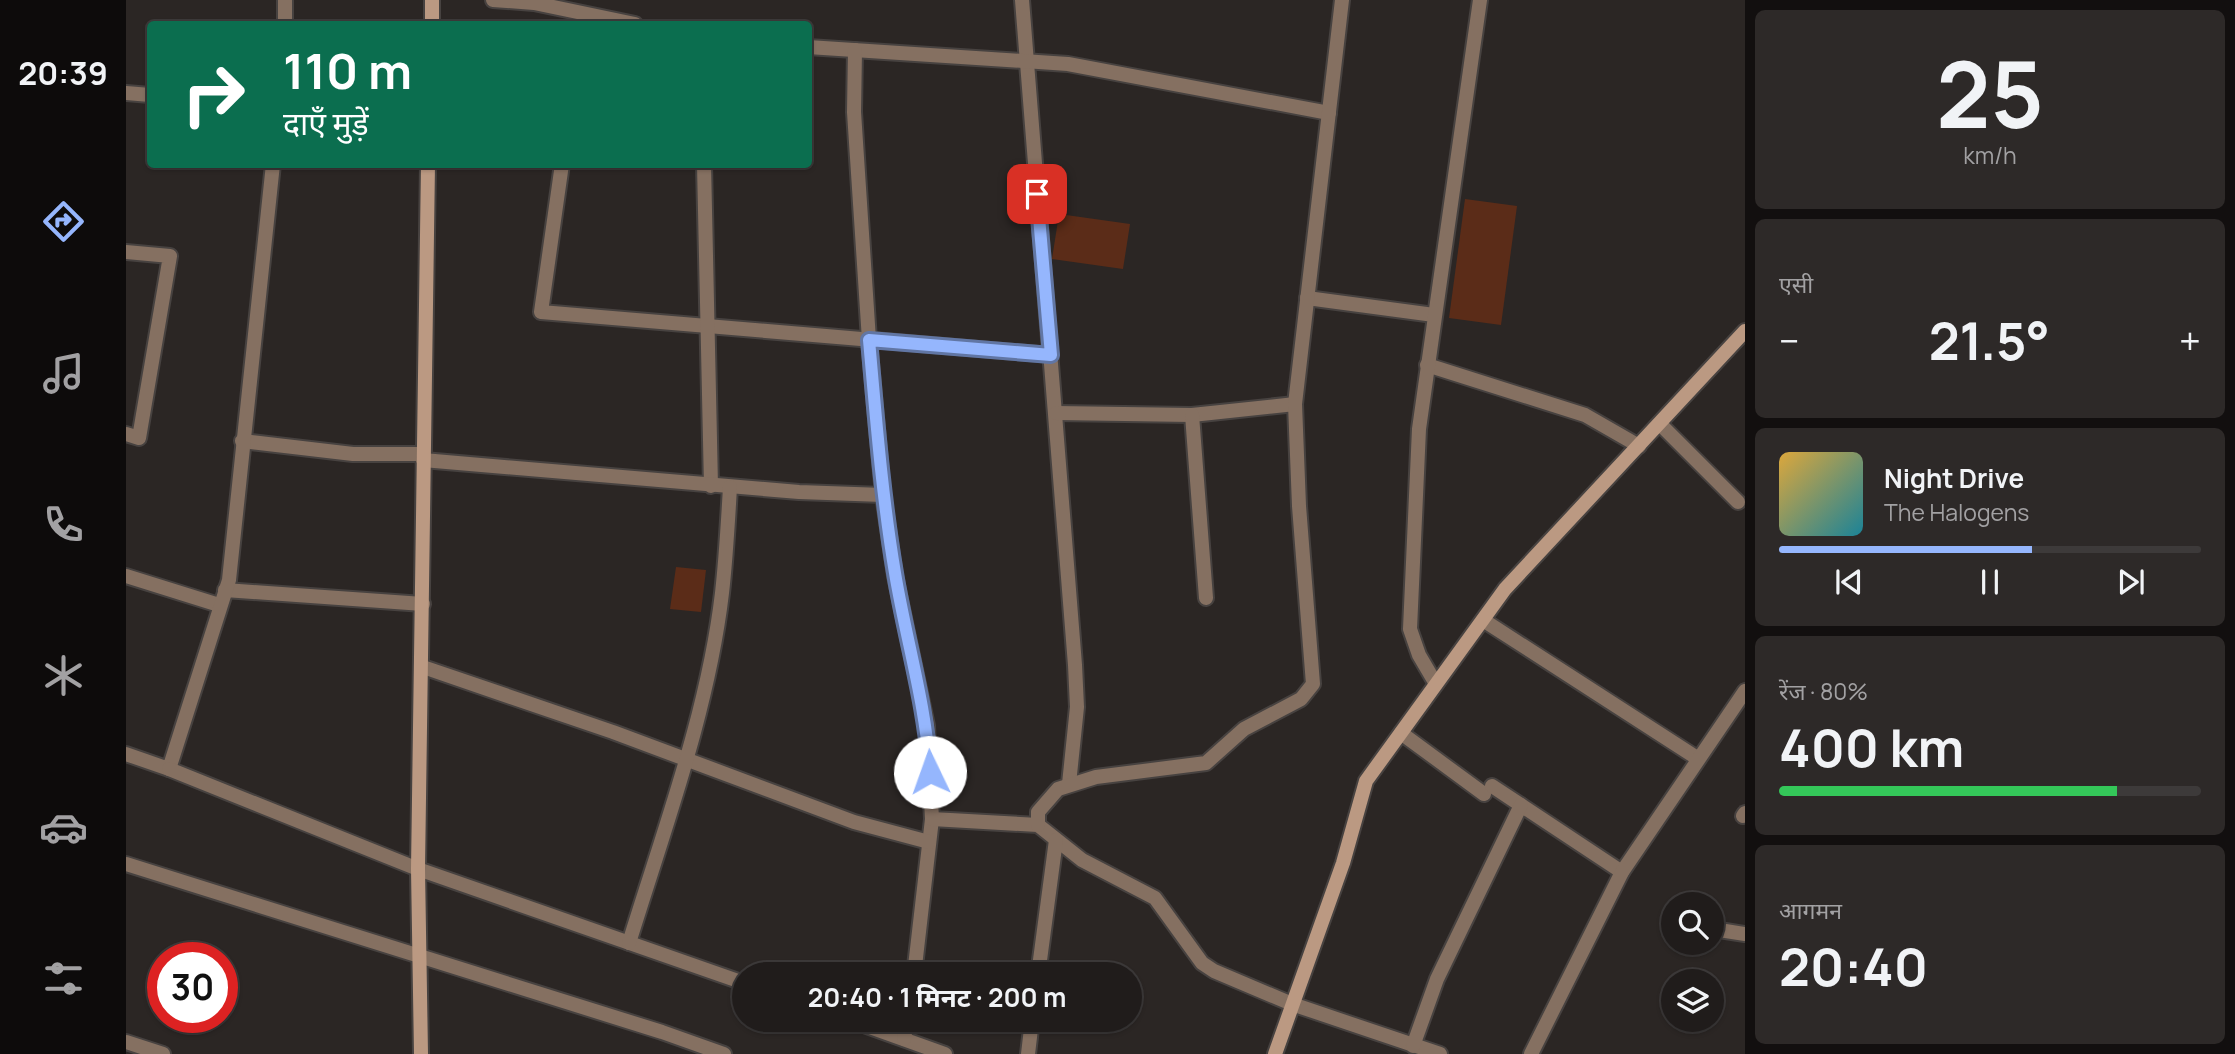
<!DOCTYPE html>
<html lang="hi">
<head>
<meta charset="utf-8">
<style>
  body { margin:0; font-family:Manrope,"Noto Sans Devanagari",sans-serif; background:#2d2928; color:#f1f3f6; height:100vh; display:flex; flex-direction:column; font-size:26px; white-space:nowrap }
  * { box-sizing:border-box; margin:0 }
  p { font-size:23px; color:#a2a1a3 }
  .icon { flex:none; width:38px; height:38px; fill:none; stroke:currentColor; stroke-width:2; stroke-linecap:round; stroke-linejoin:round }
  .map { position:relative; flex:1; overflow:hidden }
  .side { display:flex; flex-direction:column; gap:10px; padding:10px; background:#120f0f; width:490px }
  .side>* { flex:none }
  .hud { position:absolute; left:21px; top:21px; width:665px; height:147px; border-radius:7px; box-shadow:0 2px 5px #0004,0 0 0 2px #3d3a3a; background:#0b6e4f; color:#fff; overflow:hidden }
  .buttons { position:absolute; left:1535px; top:892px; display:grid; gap:14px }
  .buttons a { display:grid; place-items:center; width:63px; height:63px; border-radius:50%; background:#201c1b; box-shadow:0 2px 5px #0004,0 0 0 2px #3d3a3a; font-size:35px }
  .speed { position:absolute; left:21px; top:942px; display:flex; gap:14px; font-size:35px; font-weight:700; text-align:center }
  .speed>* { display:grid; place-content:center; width:91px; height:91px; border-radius:50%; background:#201c1b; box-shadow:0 2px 5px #0004,0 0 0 2px #3d3a3a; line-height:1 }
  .speed .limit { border:10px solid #d22; background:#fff; color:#111 }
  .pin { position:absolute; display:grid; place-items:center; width:60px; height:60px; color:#fff; margin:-30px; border-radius:14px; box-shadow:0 4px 10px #0006 }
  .me { position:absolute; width:77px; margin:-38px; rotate:357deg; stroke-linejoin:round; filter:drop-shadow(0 0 5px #0008) }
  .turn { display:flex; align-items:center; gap:24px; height:147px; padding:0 21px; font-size:32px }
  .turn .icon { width:91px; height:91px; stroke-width:2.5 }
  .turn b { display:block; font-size:49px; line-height:60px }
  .big { font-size:52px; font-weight:700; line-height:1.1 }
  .side .widget { flex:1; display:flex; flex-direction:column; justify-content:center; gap:10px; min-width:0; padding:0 24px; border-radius:10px; background:#2d2928 }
  .side .dial { align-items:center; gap:0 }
  .dial b { font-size:91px; line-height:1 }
  .song { display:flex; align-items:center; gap:21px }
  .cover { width:84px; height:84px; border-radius:10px; background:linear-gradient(135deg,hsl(40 70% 55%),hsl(190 70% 35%)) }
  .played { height:7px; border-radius:4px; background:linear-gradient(90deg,#95b6fd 60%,#3d3a3a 60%) }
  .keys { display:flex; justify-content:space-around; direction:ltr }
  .heat { display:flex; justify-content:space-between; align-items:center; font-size:38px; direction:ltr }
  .charge { height:10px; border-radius:5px; background:linear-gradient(90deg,#34c759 80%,#3d3a3a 0) }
  .trip { position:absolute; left:606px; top:962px; width:410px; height:70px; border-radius:35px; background:#201c1b; box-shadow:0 2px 5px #0004,0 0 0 2px #3d3a3a; font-weight:700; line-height:70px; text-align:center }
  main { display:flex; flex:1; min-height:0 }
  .tab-bar { display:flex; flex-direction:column; width:126px; justify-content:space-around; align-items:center; background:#0d0b0b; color:#a2a1a3 }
  .tab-bar .icon { width:49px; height:49px }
  .tab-bar .selected { color:#95b6fd }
  .tab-bar b { font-size:32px; color:#f1f3f6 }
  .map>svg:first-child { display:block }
  .building { fill:#5b2c18 }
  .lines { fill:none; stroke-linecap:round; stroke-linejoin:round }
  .street-casing { stroke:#474240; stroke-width:18 }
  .secondary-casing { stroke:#474240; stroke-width:18 }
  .street { stroke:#857061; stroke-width:14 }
  .secondary { stroke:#bb9982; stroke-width:14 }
  .route-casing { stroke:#6176a4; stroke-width:18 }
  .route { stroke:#95b6fd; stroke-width:12 }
</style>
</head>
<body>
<main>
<nav class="tab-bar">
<b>20:39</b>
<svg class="icon selected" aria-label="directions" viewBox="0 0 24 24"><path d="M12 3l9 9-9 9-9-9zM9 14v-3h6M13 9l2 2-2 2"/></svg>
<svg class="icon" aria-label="music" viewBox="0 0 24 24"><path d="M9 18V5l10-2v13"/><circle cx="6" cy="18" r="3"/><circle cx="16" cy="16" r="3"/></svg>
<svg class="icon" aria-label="phone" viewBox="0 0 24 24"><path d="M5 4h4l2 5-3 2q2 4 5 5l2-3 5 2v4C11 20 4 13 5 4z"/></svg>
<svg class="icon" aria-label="climate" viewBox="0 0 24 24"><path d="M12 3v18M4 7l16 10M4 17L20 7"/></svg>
<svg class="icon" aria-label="car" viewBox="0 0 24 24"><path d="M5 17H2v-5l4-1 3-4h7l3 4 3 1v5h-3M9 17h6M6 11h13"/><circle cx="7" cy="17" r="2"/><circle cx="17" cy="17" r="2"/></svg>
<svg class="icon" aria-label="filters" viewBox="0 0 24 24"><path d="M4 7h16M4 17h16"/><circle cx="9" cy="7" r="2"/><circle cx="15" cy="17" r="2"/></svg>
</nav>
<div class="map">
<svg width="1619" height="1054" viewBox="0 0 1619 1054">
  <rect width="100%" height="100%" fill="#2b2624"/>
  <g class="building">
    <polygon points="1339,199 1391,206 1375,325 1323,318"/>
    <polygon points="933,214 1004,224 997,269 926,259"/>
    <polygon points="550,567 580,570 575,612 544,609"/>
  </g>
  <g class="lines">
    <g class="street-casing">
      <g id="street">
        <polyline points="367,0 408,3 509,24"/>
        <polyline points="896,0 949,665 951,707 943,784"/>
        <polyline points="159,24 159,0"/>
        <polyline points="682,47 942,64 1203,113"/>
        <polyline points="729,50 728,112 743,340 757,495 769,576 801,726 806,819 788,975"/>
        <polyline points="0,93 24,95"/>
        <polyline points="436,164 415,312 925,355"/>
        <polyline points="578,164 585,486"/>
        <polyline points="0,252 44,256 13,438 0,434"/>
        <polyline points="1181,298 1308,315"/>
        <polyline points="1301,365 1459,415 1513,446"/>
        <polyline points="930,413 1066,415 1169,404"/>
        <polyline points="1066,415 1080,598"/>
        <polyline points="1534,424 1612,502"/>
        <polyline points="116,441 227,454 297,454"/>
        <polyline points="297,460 673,492 757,495"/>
        <polyline points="0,576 93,605"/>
        <polyline points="99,590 297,604"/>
        <polyline points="1357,620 1571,758"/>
        <polyline points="297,667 487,732 728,822 803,842"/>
        <polyline points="1310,684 1293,655 1284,629 1293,429 1354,0"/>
        <polyline points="1275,733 1358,794"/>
        <polyline points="0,754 43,769 103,580 147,164"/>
        <polyline points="43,769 292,869 618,983"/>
        <polyline points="1366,786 1496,872"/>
        <polyline points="1617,816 1619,813"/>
        <polyline points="806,819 912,825 956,860 1029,898 1076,963 1088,971 1166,1004 1314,1054"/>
        <polyline points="912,825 912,812 932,789 970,777 1080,763 1118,729 1175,699 1187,684 1173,506 1169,404 1216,0"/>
        <polyline points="0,864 536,1032 598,1054"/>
        <polyline points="1587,929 1619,934"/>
        <path d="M503,943C538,829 582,712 596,593C600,558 602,522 604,487"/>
        <polyline points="912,975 930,840"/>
        <polyline points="724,1020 819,1054"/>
        <polyline points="778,1039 781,1020"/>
        <polyline points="0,1042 37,1054"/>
        <polyline points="1287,1046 1311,979 1395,805"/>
        <polyline points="902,1054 906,1020"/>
        <polyline points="1405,1054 1496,872 1619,691"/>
      </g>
    </g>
    <g class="secondary-casing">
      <g id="secondary">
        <polyline points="306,24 306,0"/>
        <polyline points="295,1054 292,869 302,164"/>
        <polyline points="1149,1054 1217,863 1240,781 1379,589 1619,331"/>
      </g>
    </g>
    <use href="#street" class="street"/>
    <use href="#secondary" class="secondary"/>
  </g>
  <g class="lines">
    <g class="route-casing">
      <path id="route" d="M804,772C800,704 780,640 769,573C756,496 750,418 743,340L925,355L911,194"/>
    </g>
    <use href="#route" class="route"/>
  </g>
</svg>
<div class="buttons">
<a><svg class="icon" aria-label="search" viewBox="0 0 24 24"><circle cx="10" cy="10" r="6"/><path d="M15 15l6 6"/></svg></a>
<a><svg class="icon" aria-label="layers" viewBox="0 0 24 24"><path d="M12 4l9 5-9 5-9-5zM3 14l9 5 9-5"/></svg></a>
</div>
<div class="speed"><div class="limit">30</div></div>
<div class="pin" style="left:911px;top:194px;background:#d93025"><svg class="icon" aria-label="arrive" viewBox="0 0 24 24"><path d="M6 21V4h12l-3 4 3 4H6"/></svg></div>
<svg class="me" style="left:804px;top:772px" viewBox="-20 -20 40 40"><circle r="19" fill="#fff"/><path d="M0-13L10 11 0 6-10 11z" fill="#95b6fd"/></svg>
<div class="trip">20:40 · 1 मिनट · 200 m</div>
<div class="hud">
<div class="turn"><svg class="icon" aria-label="right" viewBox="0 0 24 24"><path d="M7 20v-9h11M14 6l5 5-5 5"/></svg><div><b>110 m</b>दाएँ मुड़ें</div></div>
</div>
</div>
<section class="side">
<div class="widget dial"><b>25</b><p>km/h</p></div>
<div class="widget"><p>एसी</p>
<div class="heat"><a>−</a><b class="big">21.5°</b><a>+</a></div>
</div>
<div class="widget">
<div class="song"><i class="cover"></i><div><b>Night Drive</b><p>The Halogens</p></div></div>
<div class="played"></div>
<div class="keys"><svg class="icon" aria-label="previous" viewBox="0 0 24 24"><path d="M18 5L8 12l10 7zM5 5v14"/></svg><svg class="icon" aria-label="pause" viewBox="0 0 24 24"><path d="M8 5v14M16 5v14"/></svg><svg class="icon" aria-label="next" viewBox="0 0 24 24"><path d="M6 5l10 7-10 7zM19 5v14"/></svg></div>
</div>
<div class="widget"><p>रेंज · 80%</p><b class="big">400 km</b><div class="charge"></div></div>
<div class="widget"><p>आगमन</p><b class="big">20:40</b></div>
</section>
</main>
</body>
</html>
